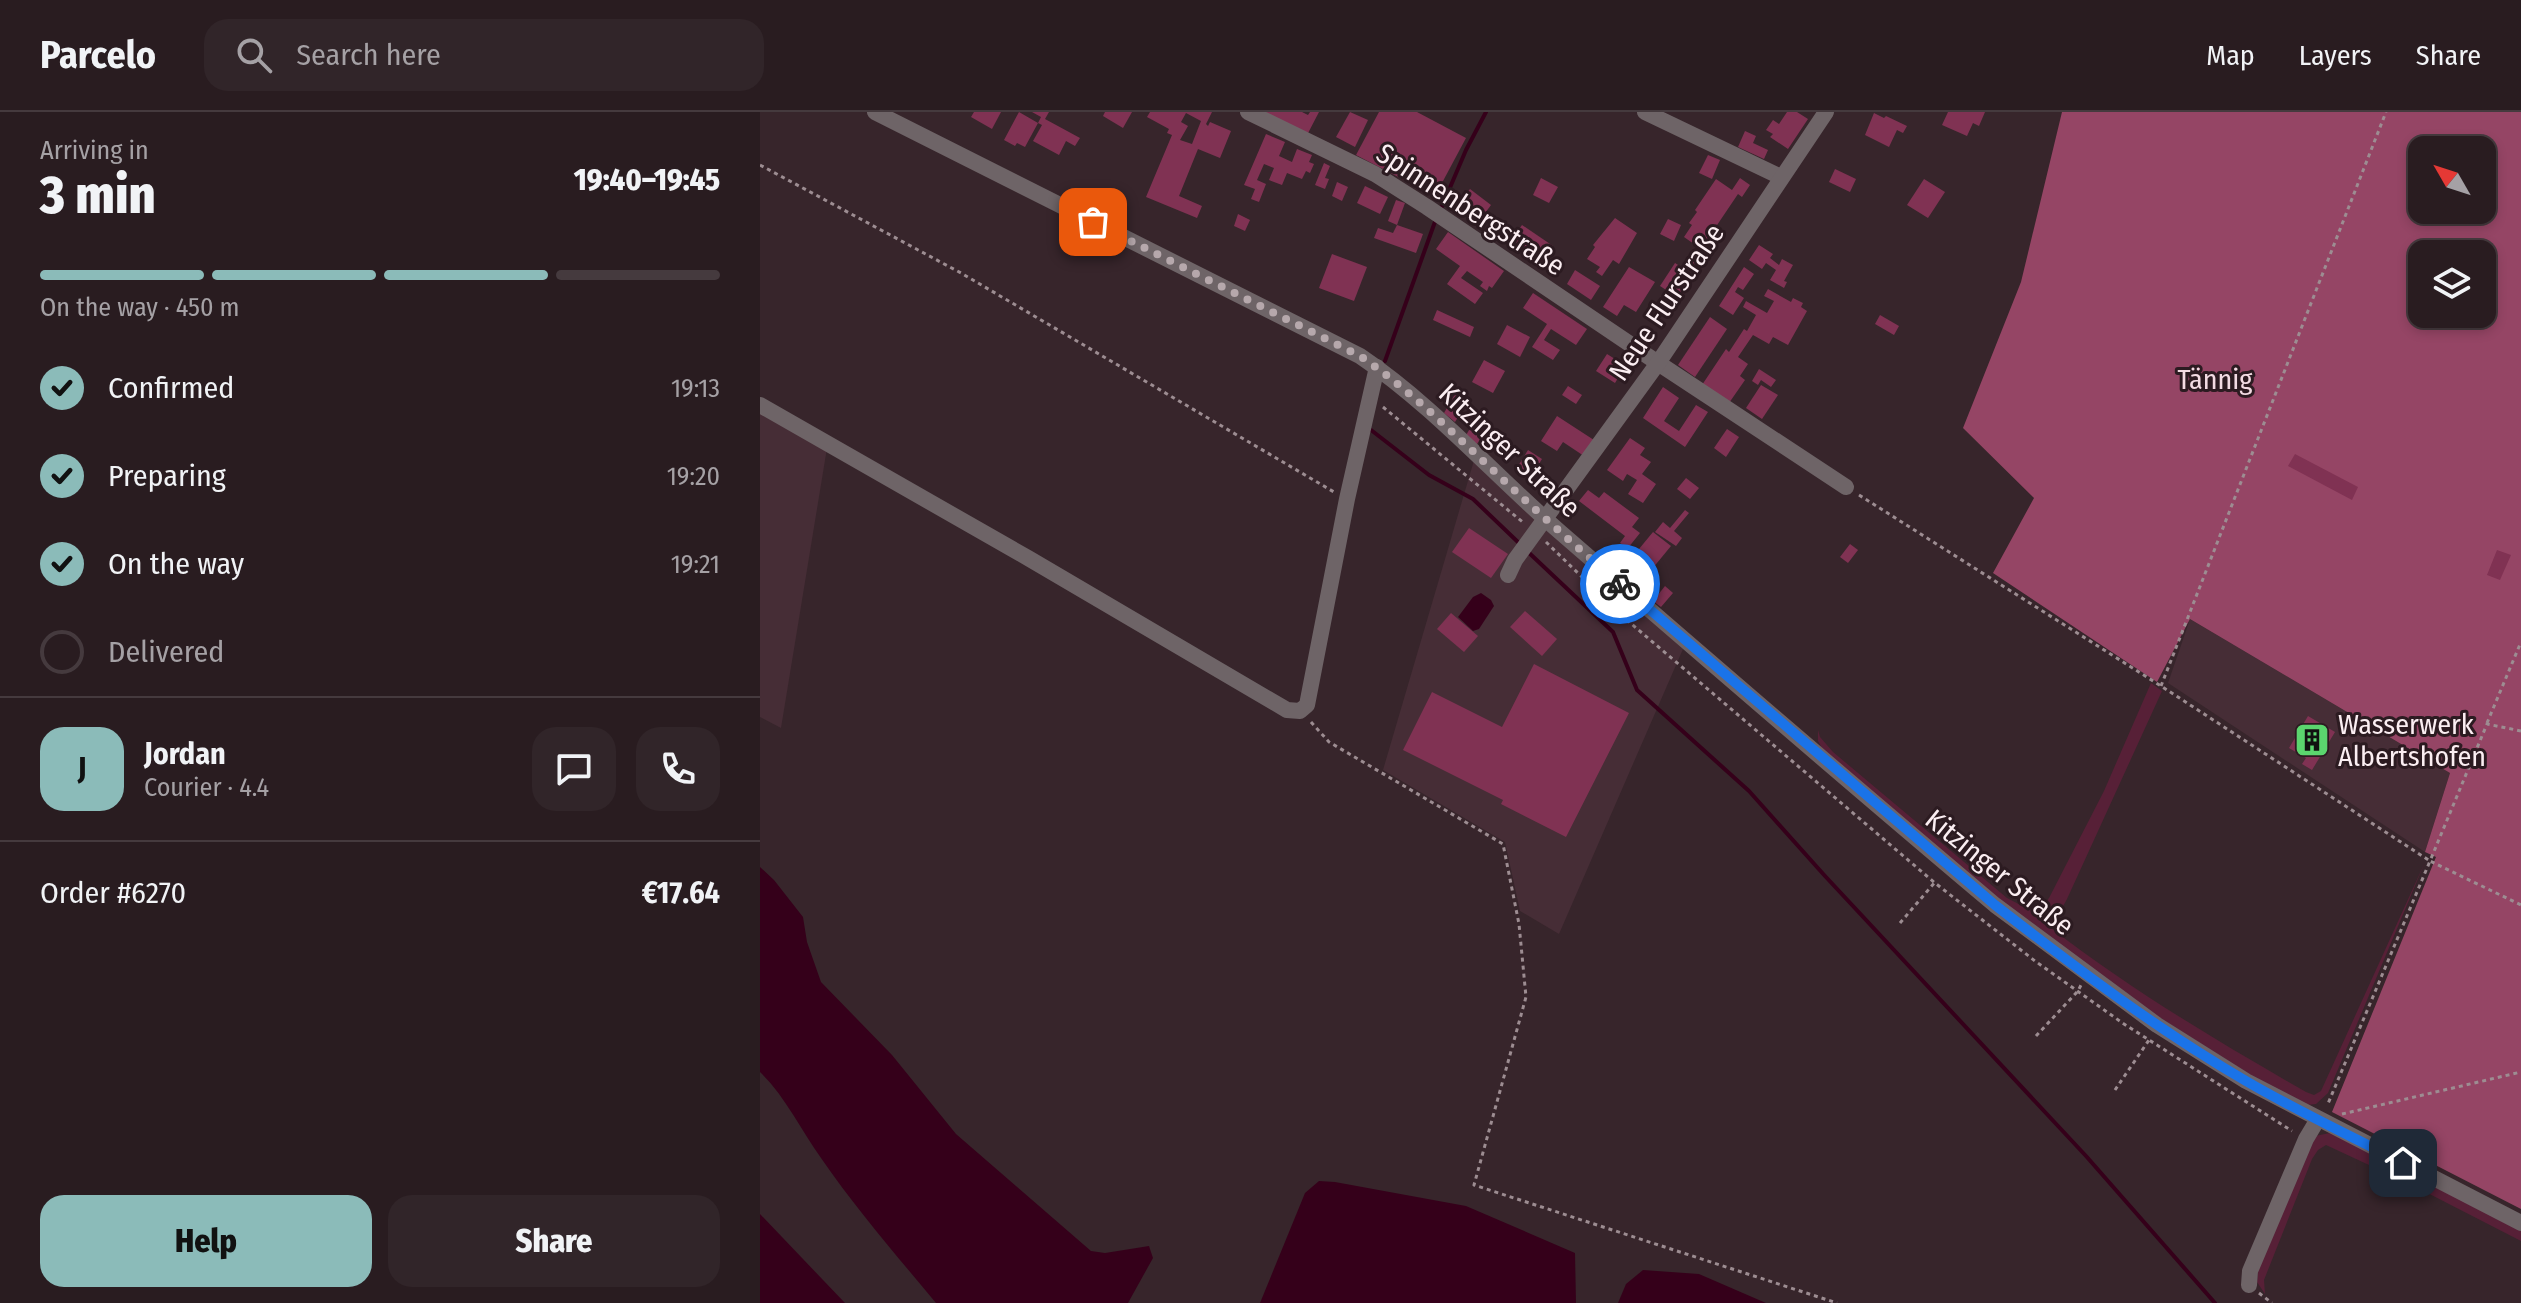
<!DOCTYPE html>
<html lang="en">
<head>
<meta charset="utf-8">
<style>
  :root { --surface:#291c20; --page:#312529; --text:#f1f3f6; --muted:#a5a1a5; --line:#453a3e; --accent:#8bbbb9 }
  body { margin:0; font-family:"Fira Sans Condensed",sans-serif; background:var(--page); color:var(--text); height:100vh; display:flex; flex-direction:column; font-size:30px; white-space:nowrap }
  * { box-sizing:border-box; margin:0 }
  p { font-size:26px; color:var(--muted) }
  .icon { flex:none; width:44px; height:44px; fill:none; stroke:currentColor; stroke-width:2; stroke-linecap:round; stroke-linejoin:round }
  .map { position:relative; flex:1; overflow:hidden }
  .panel { display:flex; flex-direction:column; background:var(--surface); width:760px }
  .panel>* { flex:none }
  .needle { width:52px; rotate:309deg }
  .fabs { position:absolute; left:1648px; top:24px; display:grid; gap:16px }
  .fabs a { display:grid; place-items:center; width:88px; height:88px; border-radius:16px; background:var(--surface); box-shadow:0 4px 12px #0003,0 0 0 2px var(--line); font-size:40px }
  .pin { position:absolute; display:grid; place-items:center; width:68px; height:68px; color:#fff; margin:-34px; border-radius:16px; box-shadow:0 4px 12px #0006 }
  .courier { position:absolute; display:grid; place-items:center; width:80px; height:80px; margin:-40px; border:6px solid #1a73e8; border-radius:50%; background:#fff; color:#222; box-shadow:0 2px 10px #0007 }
  .overview em { font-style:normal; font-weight:800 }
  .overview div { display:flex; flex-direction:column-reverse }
  .overview { display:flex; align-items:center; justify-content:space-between; height:136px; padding:0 40px }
  h1 { font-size:52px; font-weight:800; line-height:60px }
  .bar { display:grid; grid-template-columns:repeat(4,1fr); gap:12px 8px; align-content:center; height:96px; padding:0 40px }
  .bar i { height:10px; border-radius:6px; background:var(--line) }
  .bar .selected { background:var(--accent) }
  .bar p { grid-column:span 4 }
  .line { display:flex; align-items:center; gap:20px; padding:0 40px; border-top:2px solid var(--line) }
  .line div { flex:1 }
  .round { display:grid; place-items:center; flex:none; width:84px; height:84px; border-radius:24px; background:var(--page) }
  ol { padding:0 40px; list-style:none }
  li { display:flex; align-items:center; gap:24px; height:88px }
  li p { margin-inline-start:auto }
  li .icon { padding:8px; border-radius:50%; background:var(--accent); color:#111; stroke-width:4 }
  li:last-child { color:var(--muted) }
  li i { width:44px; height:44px; border:4px solid var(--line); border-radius:50% }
  .button { display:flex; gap:16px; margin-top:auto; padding:16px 40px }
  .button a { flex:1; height:92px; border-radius:24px; background:var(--accent); color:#111; font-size:32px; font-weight:800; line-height:92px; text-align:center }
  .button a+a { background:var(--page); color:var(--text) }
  header { display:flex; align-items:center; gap:48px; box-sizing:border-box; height:112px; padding:0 40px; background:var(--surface); border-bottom:2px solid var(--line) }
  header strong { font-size:38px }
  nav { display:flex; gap:44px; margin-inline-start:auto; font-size:28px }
  .search { width:560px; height:72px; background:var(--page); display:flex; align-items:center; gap:20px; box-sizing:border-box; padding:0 28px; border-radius:24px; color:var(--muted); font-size:30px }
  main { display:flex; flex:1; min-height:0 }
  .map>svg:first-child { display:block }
  .built { fill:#462d36 }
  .green { fill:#572037 }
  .forest { fill:#954565; fill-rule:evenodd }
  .water { fill:#35001a }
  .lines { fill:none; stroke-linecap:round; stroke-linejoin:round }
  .stream { stroke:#35001a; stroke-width:4 }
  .building { fill:#803253; fill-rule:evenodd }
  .path { stroke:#9d8d92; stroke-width:3; stroke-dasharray:4 4; stroke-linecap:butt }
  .minor { stroke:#6e6467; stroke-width:16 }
  .done { stroke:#b6a8ac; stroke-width:8; stroke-dasharray:0 14.4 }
  .route { stroke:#1a73e8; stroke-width:10 }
  .labels { text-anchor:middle; stroke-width:6; stroke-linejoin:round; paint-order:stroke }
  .street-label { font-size:28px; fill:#fbeef2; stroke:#2c1b21 }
  .park-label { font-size:28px; fill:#f3dbe3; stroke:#2c1b21 }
  .poi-label { font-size:28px; fill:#fbeef2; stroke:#2c1b21; text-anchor:start }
</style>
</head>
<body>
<header>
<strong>Parcelo</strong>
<div class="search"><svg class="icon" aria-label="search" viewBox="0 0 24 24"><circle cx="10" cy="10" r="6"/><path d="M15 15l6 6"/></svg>Search here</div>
<nav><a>Map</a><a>Layers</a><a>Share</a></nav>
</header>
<main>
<section class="panel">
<div class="overview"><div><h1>3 min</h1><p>Arriving in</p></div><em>19:40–19:45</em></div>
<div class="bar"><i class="selected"></i><i class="selected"></i><i class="selected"></i><i></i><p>On the way · 450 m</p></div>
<ol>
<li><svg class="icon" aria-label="check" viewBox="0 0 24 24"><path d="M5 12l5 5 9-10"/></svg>Confirmed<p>19:13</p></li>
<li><svg class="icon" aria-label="check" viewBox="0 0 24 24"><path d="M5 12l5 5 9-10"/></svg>Preparing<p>19:20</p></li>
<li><svg class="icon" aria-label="check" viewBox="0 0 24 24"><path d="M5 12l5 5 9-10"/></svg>On the way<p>19:21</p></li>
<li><i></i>Delivered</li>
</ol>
<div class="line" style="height:144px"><b class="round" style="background:var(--accent);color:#111">J</b><div><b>Jordan</b><p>Courier · 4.4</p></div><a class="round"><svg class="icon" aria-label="chat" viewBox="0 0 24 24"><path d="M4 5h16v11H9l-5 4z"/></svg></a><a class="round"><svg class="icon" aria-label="phone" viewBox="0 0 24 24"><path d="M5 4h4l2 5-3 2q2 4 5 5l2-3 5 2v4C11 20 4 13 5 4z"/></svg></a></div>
<div class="line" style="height:104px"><div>Order #6270</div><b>€17.64</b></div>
<div class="button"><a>Help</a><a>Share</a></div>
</section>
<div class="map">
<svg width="1761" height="1191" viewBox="0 0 1761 1191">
  <rect width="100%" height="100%" fill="#37252b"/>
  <g class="built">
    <polygon points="0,300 67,336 21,616 0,605"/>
    <polygon points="715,345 923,537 799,822 760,799 745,730 623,658"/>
    <polygon points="1430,507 1690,661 1665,740 1408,571"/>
  </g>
  <g class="green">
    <path d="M 1391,571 L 1402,579 L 1307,787 L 1291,816 C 1371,878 1459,930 1546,980 L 1554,983 L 1561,979 L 1665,750 L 1568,981 L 1556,992 L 1547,993 L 1493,965 L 1399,905 L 1246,795 L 1063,638 L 1058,629 L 1058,618 L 1060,625 L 1073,640 L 1247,786 L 1270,798 L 1280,798 L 1289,786 L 1344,679 Z"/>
    <polygon points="1570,1021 1761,1118 1761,1129 1652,1073 1566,1033 1558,1038 1552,1047 1504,1168 1505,1182 1497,1170 1499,1152 1555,1024"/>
  </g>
  <path class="forest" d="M 1302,0 L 1761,0 L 1761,1097 L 1572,1000 L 1676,745 L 1665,740 L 1690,661 L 1430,507 L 1397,570 L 1233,461 L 1274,386 L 1203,316 L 1261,170 ZM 1662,38 L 1722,38 L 1722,98 L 1662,98 ZM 1662,142 L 1722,142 L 1722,202 L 1662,202 Z"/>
  <g class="water">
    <polygon points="721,481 731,488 734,494 719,517 713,519 698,505 713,485"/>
    <path d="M 0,755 L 14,768 L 43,805 L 47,830 L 61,870 L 132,943 L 196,1022 L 331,1139 L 345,1141 L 389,1134 L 393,1146 L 368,1191 L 176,1191 C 137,1144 96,1097 61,1046 C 41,1018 25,984 0,960 Z"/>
    <polygon points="559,1069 575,1070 706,1094 815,1141 816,1191 500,1191 545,1081"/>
    <polygon points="0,1102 85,1191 0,1191"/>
    <polygon points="883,1158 939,1162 1006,1191 858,1191 866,1172"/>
  </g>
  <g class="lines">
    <g class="stream">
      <polyline points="680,99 706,38 726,0"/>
      <polyline points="625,249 676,107"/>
      <polyline points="611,318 669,363 713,387 760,432"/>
      <polyline points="766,438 853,520 877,578 989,679 1065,764 1326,1044 1455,1191"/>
    </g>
  </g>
  <g class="building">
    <polygon points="214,0 241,0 232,17 211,5"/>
    <polygon points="259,0 278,11 281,5 272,0 289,0 285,7 320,26 315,34 306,29 299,43 273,29 282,13 278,11 265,35 257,31 255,34 244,28"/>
    <polygon points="345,0 372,0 363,16 343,4"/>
    <path d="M 390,0 L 452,0 L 446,12 L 448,14 L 450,10 L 471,19 L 460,46 L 438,37 L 419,84 L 442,94 L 437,106 L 386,85 L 412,23 L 407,21 L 409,17 L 387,5 ZM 426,1 L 441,9 L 432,32 L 420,28 L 428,14 L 421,10 Z"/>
    <polygon points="505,0 542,0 548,3 550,0 559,0 546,25"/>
    <polygon points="590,0 608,8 595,35 576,25"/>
    <polygon points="619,0 657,0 706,26 675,84 596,43"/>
    <polygon points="1027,0 1037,0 1048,7 1028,37 1010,25 1013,22 1006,18 1013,8 1019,12"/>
    <polygon points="1188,0 1225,0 1219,14 1213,11 1207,24 1182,13"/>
    <polygon points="1114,1 1124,6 1126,4 1147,14 1143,21 1137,18 1129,35 1105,23"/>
    <polygon points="985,19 996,24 993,31 1008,38 1004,47 978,35"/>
    <polygon points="506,22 525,30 519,44 532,50 537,37 552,43 549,50 554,52 550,61 546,59 542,67 527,61 522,73 509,68 514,56 504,52 497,68 506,72 499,90 491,87 495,77 484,73"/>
    <polygon points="948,43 960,48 952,67 939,61"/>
    <polygon points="564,51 570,54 565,66 569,67 565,77 555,73"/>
    <polygon points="1075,57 1096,67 1090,80 1069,70"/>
    <polygon points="781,66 798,75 789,91 773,83"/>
    <polygon points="980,66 990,73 982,85 978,82 949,125 952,127 944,139 924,125 932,113 929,111 937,100 935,98 956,67 972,78"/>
    <polygon points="1164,67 1185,80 1168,106 1147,93"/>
    <polygon points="577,70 588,75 582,89 572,84"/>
    <polygon points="605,74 628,85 620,102 597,91"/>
    <polygon points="710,77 731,93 720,108 699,92"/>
    <polygon points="636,88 645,91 637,113 628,109"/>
    <polygon points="478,102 490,108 485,119 474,114"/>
    <polygon points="855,106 877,121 859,152 853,148 842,164 836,160 840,155 827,147 835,135 833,133"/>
    <polygon points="908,107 921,113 914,129 900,122"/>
    <polygon points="637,113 663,122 656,141 614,126 618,116 633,121"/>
    <polygon points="762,113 793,134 781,151 752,127"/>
    <polygon points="688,120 744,159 732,176 729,174 727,179 720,174 723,170 707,159 701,166 723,181 715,192 687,172 700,154 676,137"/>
    <polygon points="999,133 1013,142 1010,146 1019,153 1022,147 1033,153 1024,169 1027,170 1024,176 1010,168 1016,158 1006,151 1002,157 989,148"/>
    <polygon points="932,140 943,147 936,158 925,151"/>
    <polygon points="572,142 607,155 594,189 559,176"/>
    <polygon points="915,151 935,164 920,187 900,174"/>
    <polygon points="869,155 895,170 876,200 864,193 857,204 843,195"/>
    <polygon points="984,155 994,162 983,178 978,175 975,180 984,186 973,203 959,194"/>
    <polygon points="815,158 840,174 831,188 807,172"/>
    <polygon points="1008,177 1031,190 1033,186 1043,191 1041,195 1047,199 1028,233 1013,225 1009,232 993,223 978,245 988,252 980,264 985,268 969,291 942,273 966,237 969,240 984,217 987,219 996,203 983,195 986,189 1007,201 1014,189 1004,184"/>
    <polygon points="773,181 827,217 816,233 791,217 784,228 800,238 793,248 772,235 787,212 763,196"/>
    <polygon points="677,198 714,215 710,225 673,208"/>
    <polygon points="1120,203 1139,214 1134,223 1115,212"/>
    <polygon points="950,205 967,217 935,265 918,253"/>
    <polygon points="747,213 770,225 760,245 737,232"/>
    <polygon points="847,242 866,254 862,259 866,262 862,268 858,266 855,271 836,259"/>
    <polygon points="724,248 745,259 733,281 712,270"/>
    <polygon points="999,257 1016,268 1011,275 1001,268 998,273 992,269"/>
    <polygon points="1001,273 1018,283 1002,307 986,296"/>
    <polygon points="808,274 822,283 816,292 802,283"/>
    <polygon points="903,275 919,286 904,309 919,319 936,293 948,300 925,335 883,306"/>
    <polygon points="697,279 703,282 699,288 706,292 695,310 684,301"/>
    <polygon points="797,304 837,330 827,346 803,330 797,339 781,329"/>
    <polygon points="716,306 728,313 716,334 705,325"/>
    <polygon points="967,317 979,325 966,345 954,336"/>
    <polygon points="870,326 885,336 880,343 891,350 882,362 896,372 883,391 868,382 877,368 867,362 863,369 847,358"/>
    <polygon points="768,338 782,347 769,368 755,359"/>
    <polygon points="1535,342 1598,375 1592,388 1528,354"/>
    <polygon points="926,366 939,376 930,387 917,377"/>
    <polygon points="828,378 839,386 844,380 879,406 872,415 880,421 868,436 860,431 865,424 819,389"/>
    <polygon points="925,398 929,401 914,419 922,426 916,434 895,420 903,410 910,416"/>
    <polygon points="709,416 748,442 731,466 692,440"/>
    <polygon points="893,420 911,434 883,468 865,454"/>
    <polygon points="1090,432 1098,438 1088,451 1080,445"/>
    <polygon points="1737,438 1751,443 1740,468 1727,463"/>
    <polygon points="905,474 913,481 901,495 893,489"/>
    <polygon points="765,499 797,527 782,544 750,515"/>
    <polygon points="691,501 718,524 704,540 677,517"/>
    <polygon points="774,552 869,601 806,725 741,692 743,688 643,638 672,580 742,615"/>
    <polygon points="1548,604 1575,620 1552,658 1542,652 1546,646 1529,636"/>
  </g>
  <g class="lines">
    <g class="path">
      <polyline points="0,53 201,161 574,380"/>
      <polyline points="623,295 765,412"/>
      <polyline points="1099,383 1401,574 1670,749 1567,994"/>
      <polyline points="786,430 861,503 1175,771 1275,849 1364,912 1532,1019"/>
      <polyline points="1401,574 1626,0"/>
      <polyline points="551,610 569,630 743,732 759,812 766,885 714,1073 1077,1191"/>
      <polyline points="1727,611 1761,530"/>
      <polyline points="1761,619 1727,612 1670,749 1761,793"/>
      <polyline points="1140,811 1176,769"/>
      <polyline points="1276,924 1318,879 1321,873"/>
      <polyline points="1355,978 1389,928"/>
      <polyline points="1582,1002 1761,960"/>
      <polyline points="1499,1181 1512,1191"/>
    </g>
    <g class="minor">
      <path d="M 115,0 L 600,244 C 674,294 733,362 800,420 C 944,545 1089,670 1235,793 L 1397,913 L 1486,969 L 1761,1111"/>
      <polyline points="488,0 615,62 667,95 898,251 1086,375"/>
      <polyline points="885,0 1021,65"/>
      <polyline points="0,293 268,446 527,598 540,599 547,593 587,387 617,255"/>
      <polyline points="748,463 755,448 898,251 1066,0"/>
      <polyline points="1489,1173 1490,1159 1546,1027 1558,1007"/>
    </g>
  </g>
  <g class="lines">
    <path class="done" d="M 333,110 L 600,244 C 650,278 692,320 736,361 C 776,399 818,436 860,472"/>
    <path class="route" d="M 860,472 L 1235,793 C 1316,856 1398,918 1486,969 C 1537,999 1591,1024 1643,1051"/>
  </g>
  <defs>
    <g id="building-square" transform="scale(1.8)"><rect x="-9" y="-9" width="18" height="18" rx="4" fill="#5bd56e" stroke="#2c1b21"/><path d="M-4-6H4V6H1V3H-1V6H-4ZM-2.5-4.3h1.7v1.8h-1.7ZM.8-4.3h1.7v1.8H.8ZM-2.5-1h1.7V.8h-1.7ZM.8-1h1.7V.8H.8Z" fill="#111"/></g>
  </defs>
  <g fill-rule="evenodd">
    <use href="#building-square" x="1552" y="628"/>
  </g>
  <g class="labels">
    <g class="street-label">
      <text transform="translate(711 97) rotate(33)" y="10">Spinnenbergstraße</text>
      <text transform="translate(906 190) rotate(-56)" y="10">Neue Flurstraße</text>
      <text transform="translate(750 338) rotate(43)" y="10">Kitzinger Straße</text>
      <text transform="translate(1240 760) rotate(39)" y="10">Kitzinger Straße</text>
    </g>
    <g class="park-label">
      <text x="1455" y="277">Tännig</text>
    </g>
    <g class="poi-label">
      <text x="1578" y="622">Wasserwerk<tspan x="1578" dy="32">Albertshofen</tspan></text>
    </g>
  </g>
</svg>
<div class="fabs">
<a><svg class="needle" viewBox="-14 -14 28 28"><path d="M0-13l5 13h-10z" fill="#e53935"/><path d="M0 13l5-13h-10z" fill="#a5a1a5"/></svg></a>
<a><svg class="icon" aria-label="layers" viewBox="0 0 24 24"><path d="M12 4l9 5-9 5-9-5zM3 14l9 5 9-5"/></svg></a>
</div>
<div class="pin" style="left:333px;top:110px;background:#ea580c"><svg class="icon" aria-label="bag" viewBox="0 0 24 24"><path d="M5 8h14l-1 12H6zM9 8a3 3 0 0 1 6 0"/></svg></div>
<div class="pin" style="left:1643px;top:1051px;background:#1f2937"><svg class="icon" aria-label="home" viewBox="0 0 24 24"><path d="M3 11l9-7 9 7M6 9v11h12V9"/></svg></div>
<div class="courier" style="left:860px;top:472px"><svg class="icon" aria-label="bike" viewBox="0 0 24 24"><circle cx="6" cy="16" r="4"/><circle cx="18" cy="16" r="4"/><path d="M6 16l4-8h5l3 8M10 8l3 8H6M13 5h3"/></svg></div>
</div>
</main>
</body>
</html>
